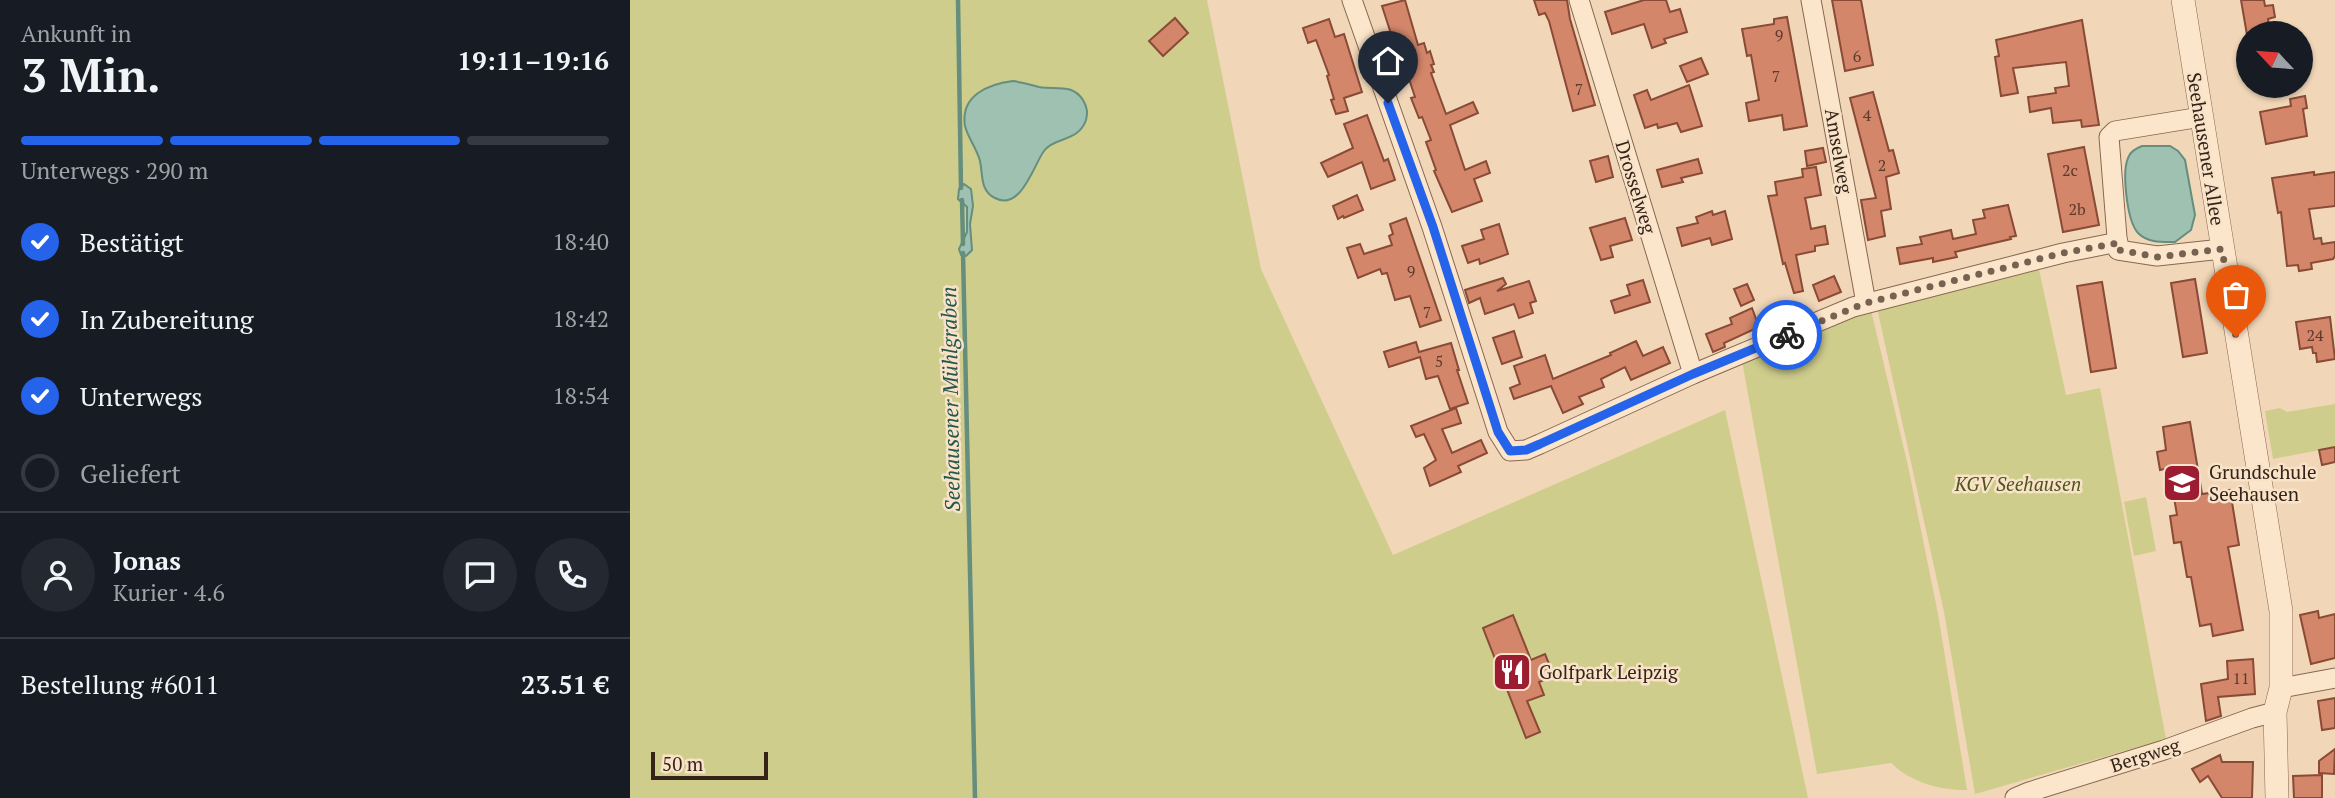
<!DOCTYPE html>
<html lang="de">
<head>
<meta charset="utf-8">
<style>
  :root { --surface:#171b24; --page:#242831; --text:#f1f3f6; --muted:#9ea1a6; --line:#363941; --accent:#2563eb }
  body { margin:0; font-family:"PT Serif",serif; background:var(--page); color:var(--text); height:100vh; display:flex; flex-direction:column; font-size:26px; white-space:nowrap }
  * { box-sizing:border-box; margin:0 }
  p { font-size:23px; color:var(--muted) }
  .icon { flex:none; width:38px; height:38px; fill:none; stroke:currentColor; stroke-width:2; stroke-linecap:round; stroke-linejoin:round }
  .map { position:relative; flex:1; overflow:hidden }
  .drawer { display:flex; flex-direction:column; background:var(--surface); width:630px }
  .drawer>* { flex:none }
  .needle { width:46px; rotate:296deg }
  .fabs { position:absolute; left:1606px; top:21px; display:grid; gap:14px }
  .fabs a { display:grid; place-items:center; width:77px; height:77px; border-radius:50%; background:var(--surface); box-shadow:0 2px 5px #0004; font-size:35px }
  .scale { position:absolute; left:21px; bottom:18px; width:117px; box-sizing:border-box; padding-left:7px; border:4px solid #352219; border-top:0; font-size:19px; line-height:24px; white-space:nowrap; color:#352219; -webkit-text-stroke:5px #f8e3c8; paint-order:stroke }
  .pin { position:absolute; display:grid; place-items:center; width:60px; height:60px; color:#fff; margin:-72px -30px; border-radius:50% 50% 50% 0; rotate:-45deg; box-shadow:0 0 7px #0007 }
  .pin .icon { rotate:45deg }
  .courier { position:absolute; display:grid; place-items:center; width:70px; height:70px; margin:-35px; border:5px solid #2563eb; border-radius:50%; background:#fff; color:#222; box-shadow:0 2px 9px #0007 }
  .head em { font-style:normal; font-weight:800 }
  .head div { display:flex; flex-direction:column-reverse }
  .head { display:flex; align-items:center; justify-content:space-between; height:119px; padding:0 21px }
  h1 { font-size:46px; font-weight:800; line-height:52px }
  .bar { display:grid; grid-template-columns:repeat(4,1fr); gap:10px 7px; align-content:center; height:84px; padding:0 21px }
  .bar i { height:9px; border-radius:5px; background:var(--line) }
  .bar .on { background:var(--accent) }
  .bar p { grid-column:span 4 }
  .line { display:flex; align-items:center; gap:18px; padding:0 21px; border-top:2px solid var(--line) }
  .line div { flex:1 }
  .round { display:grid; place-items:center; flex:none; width:74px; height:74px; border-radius:37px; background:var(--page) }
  ol { padding:0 21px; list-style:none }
  li { display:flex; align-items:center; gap:21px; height:77px }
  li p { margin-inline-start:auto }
  li .icon { padding:7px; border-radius:50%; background:var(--accent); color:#fff; stroke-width:4 }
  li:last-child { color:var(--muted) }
  li i { width:38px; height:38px; border:4px solid var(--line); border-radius:50% }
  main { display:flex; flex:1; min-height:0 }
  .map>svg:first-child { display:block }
  .green { fill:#cfcd8c }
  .water { fill:#9ec1b1; stroke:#658e7e; stroke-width:2 }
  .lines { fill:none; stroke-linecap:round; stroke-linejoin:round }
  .stream { stroke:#658e7e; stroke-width:4.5 }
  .building { fill:#d3866a; stroke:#894a36; stroke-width:2 }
  .minor-casing { stroke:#886752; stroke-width:21 }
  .tertiary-casing { stroke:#886752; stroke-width:24 }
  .minor { stroke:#fce6cb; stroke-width:19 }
  .tertiary { stroke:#fce6cb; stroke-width:23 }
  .done { stroke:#776151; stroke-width:7; stroke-dasharray:0 12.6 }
  .route { stroke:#2563eb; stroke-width:9 }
  .labels { text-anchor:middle; stroke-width:5; stroke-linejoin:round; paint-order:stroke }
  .number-label { font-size:16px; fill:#5c3b2d }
  .street-label { font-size:19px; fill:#352219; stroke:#f8e3c8 }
  .poi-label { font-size:19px; fill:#352219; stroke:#f8e3c8; text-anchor:start }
  .park-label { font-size:19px; font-style:italic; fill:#4e541d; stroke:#f8e3c8 }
  .water-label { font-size:21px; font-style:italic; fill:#26574c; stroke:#f8e3c8 }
</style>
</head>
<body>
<main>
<section class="drawer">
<div class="head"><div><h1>3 Min.</h1><p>Ankunft in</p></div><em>19:11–19:16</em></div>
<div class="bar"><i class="on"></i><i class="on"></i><i class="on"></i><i></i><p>Unterwegs · 290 m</p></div>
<ol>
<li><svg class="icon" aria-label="check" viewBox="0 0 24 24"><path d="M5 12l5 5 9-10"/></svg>Bestätigt<p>18:40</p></li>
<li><svg class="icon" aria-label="check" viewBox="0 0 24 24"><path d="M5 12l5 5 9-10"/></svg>In Zubereitung<p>18:42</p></li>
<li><svg class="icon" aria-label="check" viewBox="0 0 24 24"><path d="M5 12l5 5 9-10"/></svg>Unterwegs<p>18:54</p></li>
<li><i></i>Geliefert</li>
</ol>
<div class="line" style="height:126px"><a class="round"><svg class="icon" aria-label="person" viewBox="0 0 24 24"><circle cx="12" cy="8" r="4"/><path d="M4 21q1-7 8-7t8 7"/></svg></a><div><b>Jonas</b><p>Kurier · 4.6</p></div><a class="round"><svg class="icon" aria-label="chat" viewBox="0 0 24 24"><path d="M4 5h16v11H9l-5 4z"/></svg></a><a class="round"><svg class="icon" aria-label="phone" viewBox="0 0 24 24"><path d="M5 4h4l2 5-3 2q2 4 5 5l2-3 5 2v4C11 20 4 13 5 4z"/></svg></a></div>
<div class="line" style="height:91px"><div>Bestellung #6011</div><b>23.51 €</b></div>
</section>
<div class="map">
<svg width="1705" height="798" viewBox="0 0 1705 798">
  <rect width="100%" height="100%" fill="#f1d7b8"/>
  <g class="green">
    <polygon points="0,0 577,0 631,269 763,555 1095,410 1178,798 0,798"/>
    <polygon points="1408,265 1436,395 1470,388 1536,739 1345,794 1314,612 1247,308"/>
    <path d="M 1241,310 L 1278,466 L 1308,614 L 1337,790 C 1309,790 1282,783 1261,763 L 1187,774 L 1112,361 Z"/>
    <polygon points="1705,404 1705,447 1643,459 1635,411 1650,408 1657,412"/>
    <polygon points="1516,497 1526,551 1504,556 1494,502"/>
  </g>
  <g class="water">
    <path d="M 383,81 C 392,82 401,85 409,87 C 426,90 442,83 453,100 C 457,107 458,112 456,120 C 452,132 443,136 432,140 C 426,142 418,145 414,151 C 404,164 391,212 365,198 C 350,191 353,175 350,161 C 347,149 338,138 335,126 C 330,95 359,84 383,81 Z"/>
    <path d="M 1512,146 L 1540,146 L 1548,151 L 1555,160 L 1565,215 L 1561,230 L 1545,242 C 1531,242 1518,243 1508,233 C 1497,221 1491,170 1499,156 C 1501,151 1507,148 1512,146 Z"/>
    <polygon points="334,184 341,189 343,206 340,224 342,250 336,256 331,255 329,249 337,232 337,207 328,199 329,189"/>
  </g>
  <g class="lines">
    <g class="stream">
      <polyline points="328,0 331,188"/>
      <polyline points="332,200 333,244"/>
      <polyline points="333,253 345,798"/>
    </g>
  </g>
  <g class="building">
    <polygon points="775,0 788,45 794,43 797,53 800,51 804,64 801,65 804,72 801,73 816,114 843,102 848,113 820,125 835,170 856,161 860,173 844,179 852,201 822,212 804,171 806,170 796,142 801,140 792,117 789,118 781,98 785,97 777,73 774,74 752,6"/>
    <polygon points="904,0 937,0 940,19 965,105 943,111 919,21 915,13 909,15"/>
    <polygon points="1014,0 1036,0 1040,12 1050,9 1057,32 1034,39 1036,43 1022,48 1014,24 982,34 975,12"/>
    <polygon points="1202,0 1231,0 1243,65 1215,71"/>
    <polygon points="1611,0 1634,0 1635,6 1643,5 1645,17 1638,19 1640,31 1617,35"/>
    <polygon points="1157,17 1177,126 1154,130 1152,115 1119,121 1116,103 1129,100 1121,55 1117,56 1112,29 1144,24 1144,19"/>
    <polygon points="545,18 558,33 533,56 519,41"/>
    <polygon points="699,19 705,37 714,34 732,92 714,98 718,111 706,114 701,100 704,99 697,76 699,75 686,40 678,43 673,28"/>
    <polygon points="1452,20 1469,125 1452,127 1451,120 1423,123 1421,108 1400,112 1398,97 1426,93 1425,88 1439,86 1436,62 1383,68 1388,93 1371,96 1365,57 1369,56 1366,40"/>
    <polygon points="1071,58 1078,74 1057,82 1050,66"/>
    <polygon points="1059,85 1072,126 1051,132 1047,123 1028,128 1027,124 1015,128 1004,95 1017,90 1021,100"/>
    <polygon points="1243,92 1259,151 1263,150 1269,173 1256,177 1261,209 1251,211 1255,236 1238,240 1231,200 1246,198 1220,98"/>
    <polygon points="1675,96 1677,108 1673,109 1677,136 1636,144 1630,112 1661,106 1660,99"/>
    <polygon points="737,115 754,161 758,159 765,180 741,189 732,162 698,177 691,163 723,148 714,124"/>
    <polygon points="1454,147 1469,225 1433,232 1418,154"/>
    <polygon points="1193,148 1196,162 1177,166 1175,151"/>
    <polygon points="978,156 983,177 966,182 960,161"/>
    <polygon points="1068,159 1072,173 1051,178 1053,182 1032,187 1027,170"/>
    <polygon points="1186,167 1191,195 1175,198 1176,202 1181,229 1195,226 1198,244 1185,246 1185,251 1166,255 1173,291 1164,293 1155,263 1153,264 1138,196 1147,195 1145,182 1173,177 1172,169"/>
    <polygon points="1684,172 1684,175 1705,172 1705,206 1679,209 1684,239 1691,238 1692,244 1705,242 1705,256 1703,259 1681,263 1682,269 1669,271 1668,265 1657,266 1651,212 1648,213 1642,178"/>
    <polygon points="727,195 733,210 714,218 713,216 708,219 703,206"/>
    <polygon points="1378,205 1386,236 1380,237 1381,239 1325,252 1327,257 1303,262 1303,258 1270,264 1267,248 1292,244 1290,237 1321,230 1323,239 1346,234 1343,220 1355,218 1353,210"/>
    <polygon points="1082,211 1083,215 1095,211 1102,239 1082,245 1080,238 1052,246 1047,228 1068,223 1066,217"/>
    <polygon points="776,218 811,320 790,327 780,296 765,300 757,273 752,274 750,269 728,278 717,248 730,244 734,254 762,245 759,236 763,234 760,224"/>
    <polygon points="995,218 1002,240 980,246 983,257 971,260 960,228"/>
    <polygon points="869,224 878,254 850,264 849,259 838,263 832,246 854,239 851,230"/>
    <polygon points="1204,276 1211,292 1189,301 1183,285"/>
    <polygon points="873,278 876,284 867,291 899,281 906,301 900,303 903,313 889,318 884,304 855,314 850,298 839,303 835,290"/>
    <polygon points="1565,279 1577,353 1553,357 1541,283"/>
    <polygon points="1013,280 1020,302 985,313 981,301 1000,295 997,285"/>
    <polygon points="1472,282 1486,368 1461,372 1447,286"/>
    <polygon points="1117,284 1124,300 1111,306 1104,289"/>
    <polygon points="1122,308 1129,327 1094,343 1095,347 1083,352 1076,334 1102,324 1100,318"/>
    <polygon points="1700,317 1705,359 1687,362 1686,353 1683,353 1682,347 1670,349 1666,322"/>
    <polygon points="884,331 892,357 872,364 863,338"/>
    <polygon points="1006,341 1013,356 1033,347 1040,363 1001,380 995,367 971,379 974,387 949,397 953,404 933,413 921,386 884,399 880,388 890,384 884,366 915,355 923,379 981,355 980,353"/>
    <polygon points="786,342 789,352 821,343 829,370 827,370 838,403 820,409 808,376 796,379 790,357 759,367 754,352"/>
    <polygon points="826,408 831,423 812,429 822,453 851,440 857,453 828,466 831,472 800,486 794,468 806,460 794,434 786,437 781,426"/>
    <polygon points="1560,422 1572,494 1600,490 1609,545 1598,547 1613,630 1583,636 1581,624 1570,626 1561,577 1557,577 1551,542 1544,543 1540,516 1547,515 1539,468 1530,470 1527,452 1536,450 1533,427"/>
    <polygon points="1705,447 1705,462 1692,465 1689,450"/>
    <polygon points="1688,611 1689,618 1705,614 1705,658 1681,664 1670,615"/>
    <polygon points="883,615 901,660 915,654 924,676 909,682 914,695 897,701 910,732 896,738 853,628"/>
    <polygon points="1623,659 1625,694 1588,697 1591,716 1576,721 1571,684 1598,679 1597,661"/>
    <polygon points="1705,698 1705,728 1692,730 1688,701"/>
    <polygon points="1705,749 1704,774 1689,773 1689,761"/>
    <polygon points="1590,755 1592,762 1623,762 1622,798 1592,798 1578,776 1570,782 1562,769"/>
    <polygon points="1692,775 1692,798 1664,798 1663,776"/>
  </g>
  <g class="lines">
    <g class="minor-casing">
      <g id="minor">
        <polyline points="722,0 802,227 868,432 880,451 896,450 910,444 1063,374 1223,307 1433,253 1488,242"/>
        <polyline points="949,0 1063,374"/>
        <polyline points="1181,0 1236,303"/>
        <polyline points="1571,117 1485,131 1479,137 1488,250 1527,256 1592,249"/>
        <polyline points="1651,688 1705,678"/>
        <polyline points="1385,798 1399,792 1534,750 1622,718 1645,712"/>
      </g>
    </g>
    <g class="tertiary-casing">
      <polyline id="tertiary" points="1553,0 1651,611 1651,688 1645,712 1647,798"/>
    </g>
    <use href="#minor" class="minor"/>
    <use href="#tertiary" class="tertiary"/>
  </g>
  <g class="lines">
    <polyline class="done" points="1157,335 1236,303 1433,253 1488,243 1489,250 1527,257 1592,249 1606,337"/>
    <polyline class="route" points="758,103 803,227 868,432 880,451 896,450 910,444 1063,374 1157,335"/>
  </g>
  <defs>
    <g id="school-square" transform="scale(2.0125)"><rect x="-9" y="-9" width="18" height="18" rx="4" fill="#9c1d32" stroke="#f8e3c8"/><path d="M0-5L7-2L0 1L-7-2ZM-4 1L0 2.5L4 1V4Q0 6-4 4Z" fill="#fff"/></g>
    <g id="restaurant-square" transform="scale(2.0125)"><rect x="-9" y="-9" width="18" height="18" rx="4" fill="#9c1d32" stroke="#f8e3c8"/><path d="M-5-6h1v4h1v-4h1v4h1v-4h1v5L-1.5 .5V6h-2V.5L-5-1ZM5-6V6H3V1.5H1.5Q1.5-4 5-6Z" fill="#fff"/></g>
  </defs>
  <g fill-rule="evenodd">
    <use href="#school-square" x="1552" y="483"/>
    <use href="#restaurant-square" x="882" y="672"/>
  </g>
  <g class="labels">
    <g class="number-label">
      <text x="1149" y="41">9</text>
      <text x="1227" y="62">6</text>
      <text x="1146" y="82">7</text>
      <text x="949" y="95">7</text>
      <text x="1237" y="121">4</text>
      <text x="1252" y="171">2</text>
      <text x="1440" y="176">2c</text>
      <text x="1447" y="215">2b</text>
      <text x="781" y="277">9</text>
      <text x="797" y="318">7</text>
      <text x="1685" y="341">24</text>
      <text x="809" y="367">5</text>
      <text x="1611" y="684">11</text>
    </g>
    <g class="street-label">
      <text transform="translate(1576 149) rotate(81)" y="7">Seehausener Allee</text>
      <text transform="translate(1209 151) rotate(80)" y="7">Amselweg</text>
      <text transform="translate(1006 187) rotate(73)" y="7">Drosselweg</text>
      <text transform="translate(1515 755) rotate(-18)" y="7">Bergweg</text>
    </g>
    <g class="poi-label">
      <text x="1579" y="479">Grundschule<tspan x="1579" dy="22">Seehausen</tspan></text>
      <text x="909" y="679">Golfpark Leipzig</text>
    </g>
    <g class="park-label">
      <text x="1388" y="491">KGV Seehausen</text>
    </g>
    <g class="water-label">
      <text transform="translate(321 399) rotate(-91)" y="7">Seehausener Mühlgraben</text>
    </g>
  </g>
</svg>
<div class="fabs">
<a><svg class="needle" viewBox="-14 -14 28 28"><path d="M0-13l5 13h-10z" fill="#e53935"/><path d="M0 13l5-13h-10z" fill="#9ea1a6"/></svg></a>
</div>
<div class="scale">50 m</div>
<div class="pin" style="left:1606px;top:337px;background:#ea580c"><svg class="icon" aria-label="bag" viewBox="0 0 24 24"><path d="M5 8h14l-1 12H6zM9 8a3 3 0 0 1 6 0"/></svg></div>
<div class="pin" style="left:758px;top:103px;background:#1f2937"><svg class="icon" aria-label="home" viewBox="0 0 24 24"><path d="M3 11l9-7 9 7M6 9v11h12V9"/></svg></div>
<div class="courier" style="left:1157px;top:335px"><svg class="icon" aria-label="bike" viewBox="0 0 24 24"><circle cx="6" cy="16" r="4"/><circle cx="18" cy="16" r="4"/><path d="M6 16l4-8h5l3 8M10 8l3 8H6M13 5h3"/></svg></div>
</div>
</main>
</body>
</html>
